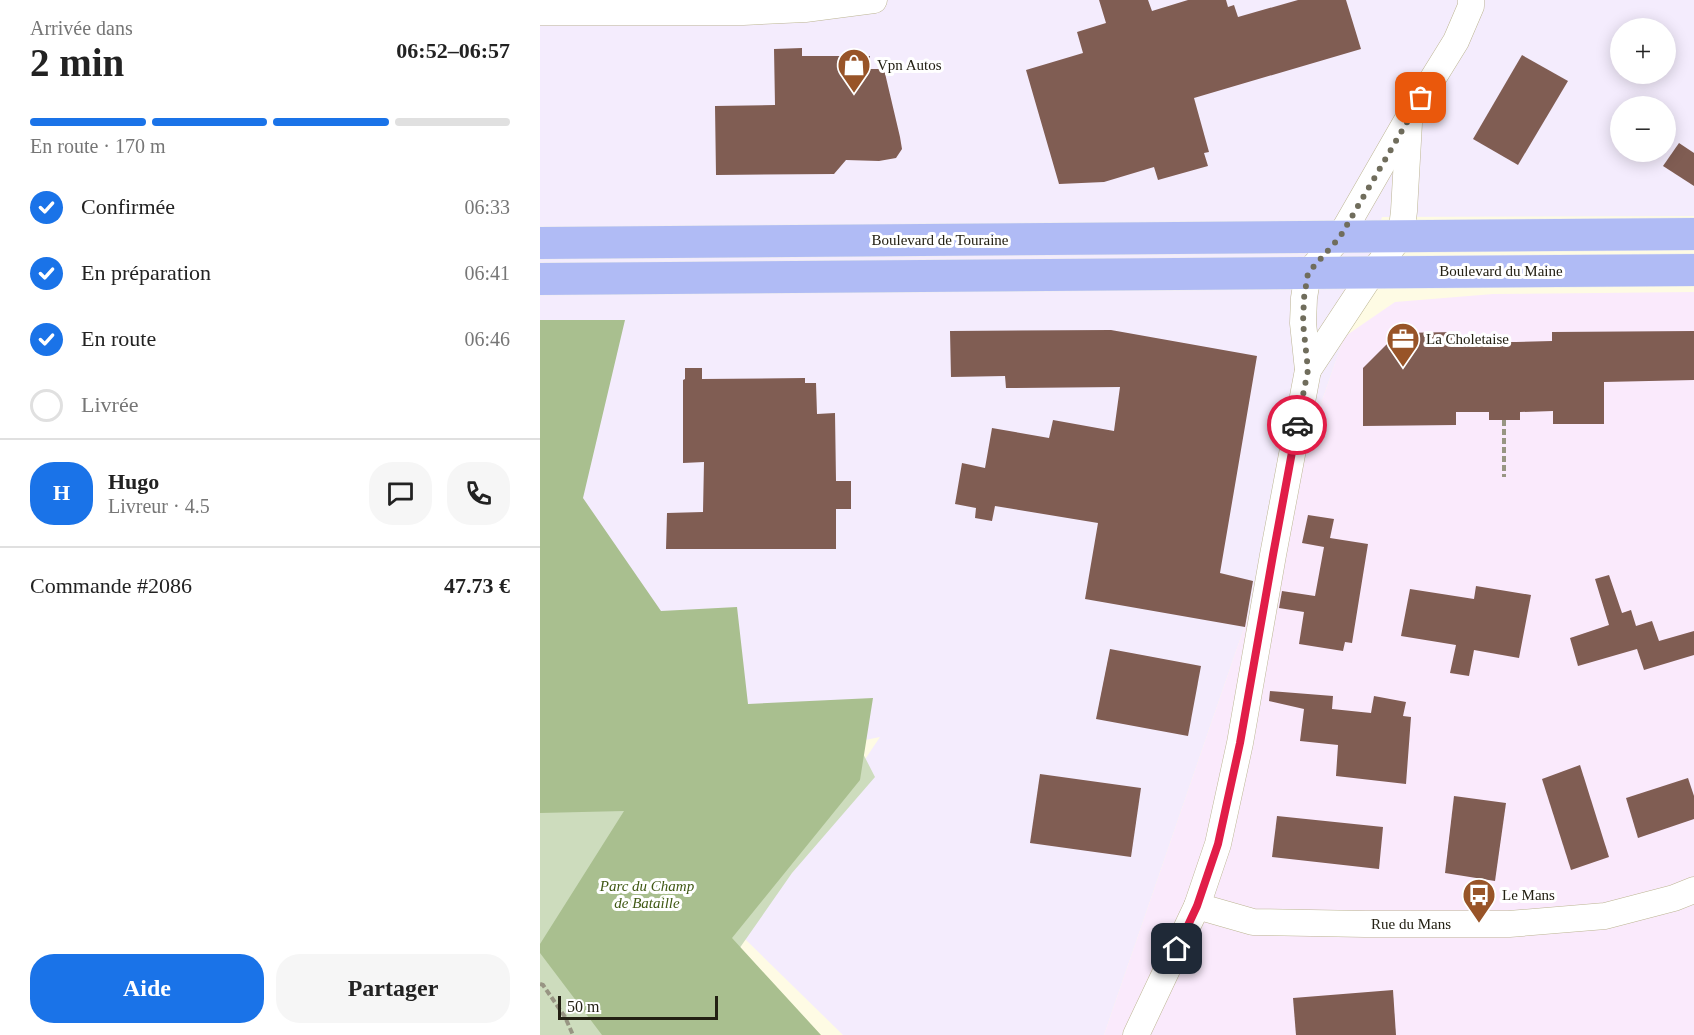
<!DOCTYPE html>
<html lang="fr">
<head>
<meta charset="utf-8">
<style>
  :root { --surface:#fff; --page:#f6f6f6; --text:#222; --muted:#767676; --line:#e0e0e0; --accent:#1a73e8 }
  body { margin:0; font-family:Georgia,serif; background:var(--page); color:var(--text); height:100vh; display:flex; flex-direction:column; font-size:22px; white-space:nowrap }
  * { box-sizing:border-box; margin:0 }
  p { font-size:20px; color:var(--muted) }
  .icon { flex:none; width:33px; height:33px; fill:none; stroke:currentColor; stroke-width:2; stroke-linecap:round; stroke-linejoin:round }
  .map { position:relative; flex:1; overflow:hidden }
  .details { display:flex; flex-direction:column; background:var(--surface); width:540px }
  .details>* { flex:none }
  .tools { position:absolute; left:1070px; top:18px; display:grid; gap:12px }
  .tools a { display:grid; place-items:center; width:66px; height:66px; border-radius:50%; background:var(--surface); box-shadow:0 3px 15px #0003; font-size:30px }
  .scale { position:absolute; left:18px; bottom:15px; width:160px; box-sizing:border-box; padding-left:6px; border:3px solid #232013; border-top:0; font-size:16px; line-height:21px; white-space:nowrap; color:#232013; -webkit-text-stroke:4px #fff; paint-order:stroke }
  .pin { position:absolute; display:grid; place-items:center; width:51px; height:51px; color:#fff; margin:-26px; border-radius:12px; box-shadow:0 3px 9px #0006 }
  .courier { position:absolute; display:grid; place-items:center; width:60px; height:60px; margin:-30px; border:4px solid #e11d48; border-radius:50%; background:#fff; color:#222; box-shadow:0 2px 8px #0007 }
  .head em { font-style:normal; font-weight:600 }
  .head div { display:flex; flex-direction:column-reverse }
  .head { display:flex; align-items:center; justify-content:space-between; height:102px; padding:0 30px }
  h1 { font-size:39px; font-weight:600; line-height:45px }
  .bar { display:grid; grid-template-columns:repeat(4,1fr); gap:9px 6px; align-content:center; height:72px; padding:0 30px }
  .bar i { height:8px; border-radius:4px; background:var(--line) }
  .bar .active { background:var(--accent) }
  .bar p { grid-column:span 4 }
  .line { display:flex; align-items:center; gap:15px; padding:0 30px; border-top:2px solid var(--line) }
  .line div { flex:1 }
  .round { display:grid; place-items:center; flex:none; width:63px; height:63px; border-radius:24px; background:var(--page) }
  ol { padding:0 30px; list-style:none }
  li { display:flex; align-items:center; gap:18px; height:66px }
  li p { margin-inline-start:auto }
  li .icon { padding:6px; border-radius:50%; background:var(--accent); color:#fff; stroke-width:4 }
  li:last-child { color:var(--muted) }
  li i { width:33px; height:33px; border:3px solid var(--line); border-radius:50% }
  .primary-button { display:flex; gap:12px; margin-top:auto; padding:12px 30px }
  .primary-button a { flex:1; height:69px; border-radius:24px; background:var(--accent); color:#fff; font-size:24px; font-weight:600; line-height:69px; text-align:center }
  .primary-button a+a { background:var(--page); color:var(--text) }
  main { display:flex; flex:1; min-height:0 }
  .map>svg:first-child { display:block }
  .commercial { fill:#f4ecfd; fill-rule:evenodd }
  .industrial { fill:#faeafc }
  .green { fill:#cddcbd }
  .forest { fill:#a9bf8f }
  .building { fill:#805d53 }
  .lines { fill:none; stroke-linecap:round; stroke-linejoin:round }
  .minor-casing { stroke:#bcb592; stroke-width:27 }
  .major-casing { stroke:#ededec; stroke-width:33 }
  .path { stroke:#989583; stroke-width:4; stroke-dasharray:6 3; stroke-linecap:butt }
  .minor { stroke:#fff; stroke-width:26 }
  .major { stroke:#b0bbf5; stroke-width:32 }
  .done { stroke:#706d5c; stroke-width:6; stroke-dasharray:0 10.8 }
  .route { stroke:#e11d48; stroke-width:8 }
  .labels { text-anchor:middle; stroke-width:6; stroke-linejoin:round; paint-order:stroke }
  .poi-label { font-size:15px; fill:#232013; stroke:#fff; text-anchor:start }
  .street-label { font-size:15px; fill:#232013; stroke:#fff }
  .park-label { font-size:15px; font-style:italic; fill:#405914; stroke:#fff }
</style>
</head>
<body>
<main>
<section class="details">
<div class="head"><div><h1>2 min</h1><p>Arrivée dans</p></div><em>06:52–06:57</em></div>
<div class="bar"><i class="active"></i><i class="active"></i><i class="active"></i><i></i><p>En route · 170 m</p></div>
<ol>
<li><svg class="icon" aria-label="check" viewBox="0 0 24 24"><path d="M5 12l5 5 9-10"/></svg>Confirmée<p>06:33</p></li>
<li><svg class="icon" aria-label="check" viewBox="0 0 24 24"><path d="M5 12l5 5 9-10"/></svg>En préparation<p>06:41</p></li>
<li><svg class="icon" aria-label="check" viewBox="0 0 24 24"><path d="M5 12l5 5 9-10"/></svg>En route<p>06:46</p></li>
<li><i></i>Livrée</li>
</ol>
<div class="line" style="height:108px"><b class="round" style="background:var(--accent);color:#fff">H</b><div><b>Hugo</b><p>Livreur · 4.5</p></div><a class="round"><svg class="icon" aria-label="chat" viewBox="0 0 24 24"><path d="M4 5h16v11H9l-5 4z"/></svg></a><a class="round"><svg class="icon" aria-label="phone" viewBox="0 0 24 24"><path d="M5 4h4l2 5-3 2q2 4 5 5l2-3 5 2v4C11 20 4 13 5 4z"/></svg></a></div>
<div class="line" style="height:78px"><div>Commande #2086</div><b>47.73 €</b></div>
<div class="primary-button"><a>Aide</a><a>Partager</a></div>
</section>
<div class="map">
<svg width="1154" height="1035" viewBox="0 0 1154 1035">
  <rect width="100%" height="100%" fill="#fefbe4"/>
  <path class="commercial" d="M 0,0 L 1154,0 L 1154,216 L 842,217 L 804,337 L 564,1035 L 303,1035 L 205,939 L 340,737 L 0,806 ZM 1080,28 L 1125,28 L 1125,74 L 1080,74 ZM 1080,106 L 1125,106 L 1125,152 L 1080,152 Z"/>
  <polygon class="industrial" points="1154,292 1154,1035 564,1035 804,337 855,302 953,294"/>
  <polygon class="green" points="315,738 335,777 252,873 192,959 258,1035 0,1035 0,809"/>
  <polygon class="forest" points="0,320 85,320 43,498 121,611 197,607 208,704 333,698 320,780 192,938 281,1035 62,1035 0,953 0,944 84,811 0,813"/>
  <g class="building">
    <polygon points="559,0 608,0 612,11 648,0 686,0 688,7 694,5 698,17 758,0 806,0 821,49 654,98 669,152 664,153 668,166 618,180 614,167 564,182 519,184 486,70 543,53 537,32 566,23"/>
    <polygon points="262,48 262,56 330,56 330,69 344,69 360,137 362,149 356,158 339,161 306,160 294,174 176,175 175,106 235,105 234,49"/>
    <polygon points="982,55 1028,81 978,165 933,139"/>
    <polygon points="1139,143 1154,153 1154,186 1123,166"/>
    <polygon points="571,330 717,356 680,573 713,581 705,627 545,599 558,523 455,506 452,521 435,518 436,508 415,504 422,463 445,468 452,428 509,438 513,420 574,431 580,387 466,388 465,376 411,377 410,331"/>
    <polygon points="1154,331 1154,380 1064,382 1064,424 1013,424 1013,411 980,412 980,420 949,420 949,412 916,412 916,425 823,426 823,368 858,333 916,332 916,342 976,342 1012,341 1012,332"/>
    <polygon points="145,368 162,368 162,379 265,378 265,383 276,383 277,414 295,413 296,481 311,481 311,509 296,509 296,549 126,549 127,513 163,512 164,462 143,463 143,380 145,379"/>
    <polygon points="768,515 794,519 790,538 828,544 812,643 805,642 803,651 759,644 764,612 739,608 742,591 775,596 784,547 762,543"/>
    <polygon points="1069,575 1082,613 1091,610 1096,626 1112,621 1119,641 1154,631 1154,655 1104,670 1097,649 1038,666 1030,638 1069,625 1055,579"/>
    <polygon points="936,586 991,595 979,658 934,650 929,676 910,673 916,645 861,636 870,589 934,599"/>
    <polygon points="570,649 661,666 648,736 556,719"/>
    <polygon points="730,691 793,696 792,709 831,713 834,696 866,702 863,716 871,717 866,784 796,776 798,745 760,741 764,709 729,701"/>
    <polygon points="1040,765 1069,857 1031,870 1002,779"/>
    <polygon points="500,774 601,788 591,857 490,843"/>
    <polygon points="1148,778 1154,796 1154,819 1098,838 1086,798"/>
    <polygon points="914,796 966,803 955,881 905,873"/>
    <polygon points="737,816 843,827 839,869 732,857"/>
    <polygon points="853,990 856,1035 756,1035 753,998"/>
  </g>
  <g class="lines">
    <g class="minor-casing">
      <g id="minor">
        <polyline points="0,12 203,12 265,9 334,0"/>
        <polyline points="768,370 832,273 861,236 864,211 869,123"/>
        <polyline points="657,906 713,922 825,924 969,924 1065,916 1134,898 1154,890"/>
        <polyline points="596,1035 657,906 678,844 700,743 733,555 768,370 763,323 764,298 768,273 800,237 869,117 916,41 931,6 931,0"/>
      </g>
    </g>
    <g class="major-casing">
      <g id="major">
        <polyline points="0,243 1154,234"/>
        <polyline points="0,279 1154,270"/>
      </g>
    </g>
    <g class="path">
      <polyline points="964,420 964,477"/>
      <polyline points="0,984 3,985 25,1017 33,1035"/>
    </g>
    <use href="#minor" class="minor"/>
    <use href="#major" class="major"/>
  </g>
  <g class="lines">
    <polyline class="done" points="757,425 768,370 763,323 764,298 768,273 800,237 881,98"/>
    <polyline class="route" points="637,949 657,906 678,844 700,743 733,555 757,425"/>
  </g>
  <defs>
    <g id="shop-pin" transform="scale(1.725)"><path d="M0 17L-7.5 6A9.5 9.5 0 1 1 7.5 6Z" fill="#985428" stroke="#fff"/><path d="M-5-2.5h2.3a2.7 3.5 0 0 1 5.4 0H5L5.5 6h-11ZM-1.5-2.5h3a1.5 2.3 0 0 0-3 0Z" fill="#fff"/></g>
    <g id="office-pin" transform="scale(1.725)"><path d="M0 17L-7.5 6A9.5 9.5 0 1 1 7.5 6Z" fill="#985428" stroke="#fff"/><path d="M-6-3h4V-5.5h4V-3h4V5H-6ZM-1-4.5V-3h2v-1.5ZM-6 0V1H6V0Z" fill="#fff"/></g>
    <g id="bus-pin" transform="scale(1.725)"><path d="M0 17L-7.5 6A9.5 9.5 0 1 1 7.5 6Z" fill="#985428" stroke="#fff"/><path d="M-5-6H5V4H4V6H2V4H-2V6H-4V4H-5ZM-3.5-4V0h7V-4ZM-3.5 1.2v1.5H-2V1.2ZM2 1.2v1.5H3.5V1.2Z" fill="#fff"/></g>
  </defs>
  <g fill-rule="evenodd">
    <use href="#shop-pin" x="314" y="65"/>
    <use href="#office-pin" x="863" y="339"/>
    <use href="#bus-pin" x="939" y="895"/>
  </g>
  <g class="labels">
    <g class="poi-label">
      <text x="337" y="70">Vpn Autos</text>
      <text x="886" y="344">La Choletaise</text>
      <text x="962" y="900">Le Mans</text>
    </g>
    <g class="street-label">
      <text x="400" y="245">Boulevard de Touraine</text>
      <text x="961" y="276">Boulevard du Maine</text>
      <text x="871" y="929">Rue du Mans</text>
    </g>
    <g class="park-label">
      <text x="107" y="891">Parc du Champ<tspan x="107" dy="17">de Bataille</tspan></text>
    </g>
  </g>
</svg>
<div class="tools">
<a>+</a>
<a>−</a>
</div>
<div class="scale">50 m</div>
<div class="pin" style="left:881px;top:98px;background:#ea580c"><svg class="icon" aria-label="bag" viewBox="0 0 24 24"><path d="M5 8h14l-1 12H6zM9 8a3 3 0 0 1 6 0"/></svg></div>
<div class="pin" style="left:637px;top:949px;background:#1f2937"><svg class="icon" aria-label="home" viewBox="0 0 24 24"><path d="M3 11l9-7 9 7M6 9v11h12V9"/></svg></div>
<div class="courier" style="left:757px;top:425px"><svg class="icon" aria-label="car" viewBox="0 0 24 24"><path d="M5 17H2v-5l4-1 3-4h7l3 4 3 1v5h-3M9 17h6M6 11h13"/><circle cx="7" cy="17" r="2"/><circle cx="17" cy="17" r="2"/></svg></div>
</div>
</main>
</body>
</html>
